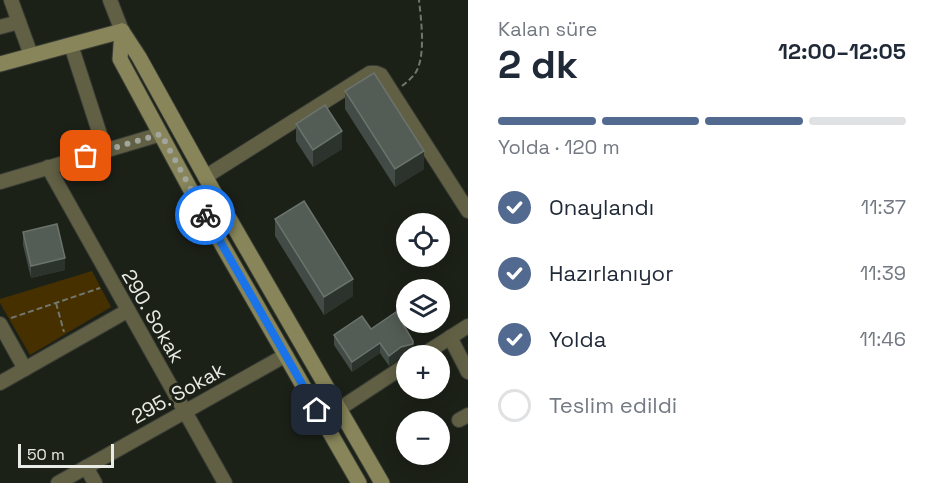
<!DOCTYPE html>
<html lang="tr">
<head>
<meta charset="utf-8">
<style>
  :root { --surface:#fff; --page:#f2f2f3; --text:#1f2937; --muted:#747a83; --line:#e0e1e3; --accent:#526990 }
  body { margin:0; font-family:"Space Grotesk",sans-serif; background:var(--page); color:var(--text); height:100vh; display:flex; flex-direction:column; font-size:22px; white-space:nowrap }
  * { box-sizing:border-box; margin:0 }
  p { font-size:20px; color:var(--muted) }
  .icon { flex:none; width:33px; height:33px; fill:none; stroke:currentColor; stroke-width:2; stroke-linecap:round; stroke-linejoin:round }
  .map { position:relative; flex:1; overflow:hidden }
  .side { display:flex; flex-direction:column; background:var(--surface); width:468px }
  .side>* { flex:none }
  .buttons { position:absolute; left:396px; top:213px; display:grid; gap:12px }
  .buttons a { display:grid; place-items:center; width:54px; height:54px; border-radius:50%; background:var(--surface); box-shadow:0 3px 15px #0003; font-size:30px }
  .scale { position:absolute; left:18px; bottom:15px; width:96px; box-sizing:border-box; padding-left:6px; border:3px solid #e9ece6; border-top:0; font-size:16px; line-height:21px; white-space:nowrap; color:#e9ece6; -webkit-text-stroke:4px #1c2118; paint-order:stroke }
  .pin { position:absolute; display:grid; place-items:center; width:51px; height:51px; color:#fff; margin:-26px; border-radius:12px; box-shadow:0 3px 9px #0006 }
  .courier { position:absolute; display:grid; place-items:center; width:60px; height:60px; margin:-30px; border:4px solid #1a73e8; border-radius:50%; background:#fff; color:#222; box-shadow:0 2px 8px #0007 }
  .head em { font-style:normal; font-weight:600 }
  .head div { display:flex; flex-direction:column-reverse }
  .head { display:flex; align-items:center; justify-content:space-between; height:102px; padding:0 30px }
  h1 { font-size:39px; font-weight:600; line-height:45px }
  .bar { display:grid; grid-template-columns:repeat(4,1fr); gap:9px 6px; align-content:center; height:72px; padding:0 30px }
  .bar i { height:8px; border-radius:4px; background:var(--line) }
  .bar .current { background:var(--accent) }
  .bar p { grid-column:span 4 }
  ol { padding:0 30px; list-style:none }
  li { display:flex; align-items:center; gap:18px; height:66px }
  li p { margin-inline-start:auto }
  li .icon { padding:6px; border-radius:50%; background:var(--accent); color:#fff; stroke-width:4 }
  li:last-child { color:var(--muted) }
  li i { width:33px; height:33px; border:3px solid var(--line); border-radius:50% }
  main { display:flex; flex:1; min-height:0 }
  .map>svg:first-child { display:block }
  .green { fill:#473000 }
  .lines { fill:none; stroke-linecap:round; stroke-linejoin:round }
  .minor-casing { stroke:#393d35; stroke-width:16 }
  .secondary-casing { stroke:#393d35; stroke-width:17 }
  .path { stroke:#71766e; stroke-width:2; stroke-dasharray:6 3; stroke-linecap:butt }
  .minor { stroke:#616045; stroke-width:14 }
  .secondary { stroke:#878559; stroke-width:15 }
  .wall { fill:#424b45 }
  .shaded-wall { fill:#2b332c }
  .building { fill:#545c56; stroke:#6b736d; stroke-width:1.5 }
  .done { stroke:#a1a59e; stroke-width:6; stroke-dasharray:0 10.8 }
  .route { stroke:#1a73e8; stroke-width:8 }
  .labels { text-anchor:middle; stroke-width:6; stroke-linejoin:round; paint-order:stroke }
  .street-label { font-size:20px; fill:#e9ece6; stroke:#1c2118 }
</style>
</head>
<body>
<main>
<div class="map">
<svg width="468" height="483" viewBox="0 0 468 483">
  <rect width="100%" height="100%" fill="#1c2118"/>
  <polygon class="green" points="92,271 111,307 30,355 0,303 0,299"/>
  <g class="lines">
    <g class="minor-casing">
      <g id="minor">
        <polyline points="11,0 31,55"/>
        <polyline points="110,0 122,31"/>
        <polyline points="0,27 19,22"/>
        <polyline points="71,45 105,150"/>
        <polyline points="48,167 225,483"/>
        <polyline points="205,177 370,73 376,73 381,75 468,211"/>
        <polyline points="0,182 161,134"/>
        <polyline points="0,324 25,369"/>
        <polyline points="450,337 468,372"/>
        <polyline points="421,356 468,326"/>
        <polyline points="0,383 127,311"/>
        <polyline points="339,409 406,365"/>
        <polyline points="459,420 468,415"/>
        <polyline points="86,467 95,483"/>
        <polyline points="58,483 286,355"/>
      </g>
    </g>
    <g class="secondary-casing">
      <g id="secondary">
        <polyline points="122,31 139,57 211,187 382,483"/>
        <polyline points="122,31 120,59 194,196 359,483"/>
        <polyline points="0,64 122,31"/>
      </g>
    </g>
    <g class="path">
      <path d="M 402,86 C 407,82 413,77 416,72 C 426,55 421,19 419,0"/>
      <polyline points="56,303 64,332"/>
      <polyline points="11,318 100,288"/>
    </g>
    <use href="#minor" class="minor"/>
    <use href="#secondary" class="secondary"/>
  </g>
  <g class="wall">
    <polygon points="345,91 424,169 395,187 345,109"/>
    <polygon points="296,124 342,149 313,167 296,141"/>
    <polygon points="275,219 353,296 324,315 275,236"/>
    <polygon points="23,232 65,270 31,278 23,245"/>
    <polygon points="371,329 413,351 413,354 401,357 389,366 380,353 352,372 334,345 334,335"/>
  </g>
  <g class="shaded-wall">
    <polygon points="342,131 342,149 313,167 313,150"/>
    <polygon points="424,151 424,169 395,187 395,169"/>
    <polygon points="65,258 65,270 31,278 31,266"/>
    <polygon points="353,279 353,296 324,315 324,297"/>
    <polygon points="413,341 413,354 401,357 389,366 389,356 401,347"/>
    <polygon points="380,343 380,353 352,372 352,362"/>
  </g>
  <g class="building">
    <polygon points="374,73 424,151 395,169 345,91"/>
    <polygon points="325,105 342,131 313,150 296,124"/>
    <polygon points="304,201 353,279 324,297 275,219"/>
    <polygon points="57,224 65,258 31,266 23,232"/>
    <polygon points="396,312 413,341 413,344 401,347 389,356 380,343 352,362 334,335 362,316 371,329"/>
  </g>
  <g class="lines">
    <polyline class="done" points="86,156 161,134 205,215"/>
    <polyline class="route" points="205,215 317,410"/>
  </g>
  <g class="labels">
    <g class="street-label">
      <text transform="translate(153 316) rotate(60)" y="7">290. Sokak</text>
      <text transform="translate(178 393) rotate(-29)" y="7">295. Sokak</text>
    </g>
  </g>
</svg>
<div class="buttons">
<a><svg class="icon" aria-label="locate" viewBox="0 0 24 24"><circle cx="12" cy="12" r="6"/><path d="M12 2v4M12 18v4M2 12h4M18 12h4"/></svg></a>
<a><svg class="icon" aria-label="layers" viewBox="0 0 24 24"><path d="M12 4l9 5-9 5-9-5zM3 14l9 5 9-5"/></svg></a>
<a>+</a>
<a>−</a>
</div>
<div class="scale">50 m</div>
<div class="pin" style="left:86px;top:156px;background:#ea580c"><svg class="icon" aria-label="bag" viewBox="0 0 24 24"><path d="M5 8h14l-1 12H6zM9 8a3 3 0 0 1 6 0"/></svg></div>
<div class="pin" style="left:317px;top:410px;background:#1f2937"><svg class="icon" aria-label="home" viewBox="0 0 24 24"><path d="M3 11l9-7 9 7M6 9v11h12V9"/></svg></div>
<div class="courier" style="left:205px;top:215px"><svg class="icon" aria-label="bike" viewBox="0 0 24 24"><circle cx="6" cy="16" r="4"/><circle cx="18" cy="16" r="4"/><path d="M6 16l4-8h5l3 8M10 8l3 8H6M13 5h3"/></svg></div>
</div>
<section class="side">
<div class="head"><div><h1>2 dk</h1><p>Kalan süre</p></div><em>12:00–12:05</em></div>
<div class="bar"><i class="current"></i><i class="current"></i><i class="current"></i><i></i><p>Yolda · 120 m</p></div>
<ol>
<li><svg class="icon" aria-label="check" viewBox="0 0 24 24"><path d="M5 12l5 5 9-10"/></svg>Onaylandı<p>11:37</p></li>
<li><svg class="icon" aria-label="check" viewBox="0 0 24 24"><path d="M5 12l5 5 9-10"/></svg>Hazırlanıyor<p>11:39</p></li>
<li><svg class="icon" aria-label="check" viewBox="0 0 24 24"><path d="M5 12l5 5 9-10"/></svg>Yolda<p>11:46</p></li>
<li><i></i>Teslim edildi</li>
</ol>
</section>
</main>
</body>
</html>
